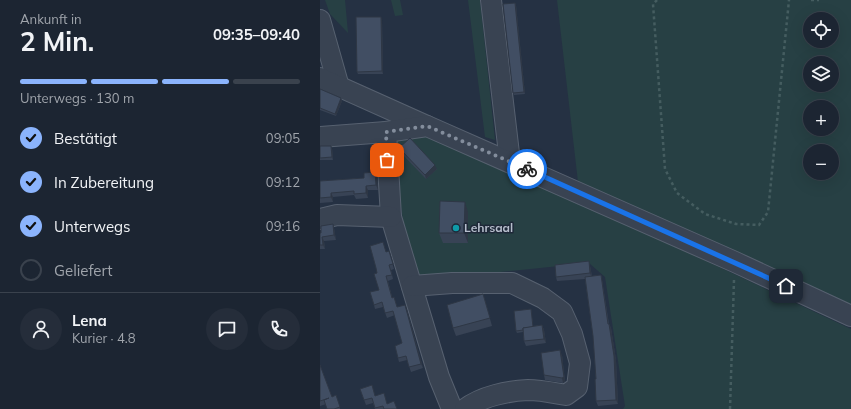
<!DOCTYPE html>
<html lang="de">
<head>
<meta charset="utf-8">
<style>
  :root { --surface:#1c2532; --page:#252d3a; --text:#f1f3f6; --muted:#a0a5ac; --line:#3a424d; --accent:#8bb4fd }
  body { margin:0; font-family:Mulish,sans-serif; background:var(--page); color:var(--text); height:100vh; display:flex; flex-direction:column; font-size:15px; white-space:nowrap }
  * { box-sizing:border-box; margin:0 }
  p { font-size:13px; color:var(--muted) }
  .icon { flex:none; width:22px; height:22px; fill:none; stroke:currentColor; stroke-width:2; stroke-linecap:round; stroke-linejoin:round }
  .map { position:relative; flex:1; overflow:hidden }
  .details { display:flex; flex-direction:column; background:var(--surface); width:320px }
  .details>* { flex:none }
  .tools { position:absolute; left:483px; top:12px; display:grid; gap:8px }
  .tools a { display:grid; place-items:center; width:36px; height:36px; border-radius:50%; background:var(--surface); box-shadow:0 4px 16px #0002,0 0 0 1px var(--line); font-size:20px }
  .pin { position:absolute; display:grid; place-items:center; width:34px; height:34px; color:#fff; margin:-17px; border-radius:8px; box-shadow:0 2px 6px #0006 }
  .courier { position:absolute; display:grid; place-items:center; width:40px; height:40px; margin:-20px; border:3px solid #1a73e8; border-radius:50%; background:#fff; color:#222; box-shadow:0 1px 5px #0007 }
  .summary em { font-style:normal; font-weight:700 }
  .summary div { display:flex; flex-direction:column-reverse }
  .summary { display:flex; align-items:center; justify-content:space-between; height:68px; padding:0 20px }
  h1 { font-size:26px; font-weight:700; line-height:30px }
  .bar { display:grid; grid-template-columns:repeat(4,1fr); gap:6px 4px; align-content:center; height:48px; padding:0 20px }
  .bar i { height:5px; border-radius:3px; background:var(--line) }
  .bar .on { background:var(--accent) }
  .bar p { grid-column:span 4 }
  .line { display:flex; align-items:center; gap:10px; padding:0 20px; border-top:1px solid var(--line) }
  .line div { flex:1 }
  .round { display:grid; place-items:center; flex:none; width:42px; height:42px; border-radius:21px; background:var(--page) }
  ol { padding:0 20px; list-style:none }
  li { display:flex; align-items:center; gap:12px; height:44px }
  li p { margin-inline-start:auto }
  li .icon { padding:4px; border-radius:50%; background:var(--accent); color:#111; stroke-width:4 }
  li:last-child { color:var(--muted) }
  li i { width:22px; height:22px; border:2px solid var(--line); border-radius:50% }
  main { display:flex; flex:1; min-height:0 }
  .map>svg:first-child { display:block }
  .green { fill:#274044; fill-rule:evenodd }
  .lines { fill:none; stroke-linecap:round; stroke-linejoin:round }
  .minor-casing { stroke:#576170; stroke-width:22 }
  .path { stroke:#455d60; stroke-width:2.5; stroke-dasharray:3 3; stroke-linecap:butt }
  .minor { stroke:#394352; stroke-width:20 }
  .wall { fill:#384355 }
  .shaded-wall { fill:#2e3745 }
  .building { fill:#414e63; stroke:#2e3745 }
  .done { stroke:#838d9c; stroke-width:4; stroke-dasharray:0 7.2 }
  .route { stroke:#1a73e8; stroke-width:5 }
  .culture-dot { fill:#0f9aa8; stroke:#1e2838; stroke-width:1.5 }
  .labels { text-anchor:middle; stroke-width:3; stroke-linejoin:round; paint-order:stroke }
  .poi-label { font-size:12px; font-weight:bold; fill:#b6becc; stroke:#1e2838; text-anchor:start }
</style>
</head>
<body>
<main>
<section class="details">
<div class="summary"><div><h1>2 Min.</h1><p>Ankunft in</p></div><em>09:35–09:40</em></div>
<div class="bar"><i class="on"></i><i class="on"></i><i class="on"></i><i></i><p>Unterwegs · 130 m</p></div>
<ol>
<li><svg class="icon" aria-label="check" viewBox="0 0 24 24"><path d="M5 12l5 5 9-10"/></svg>Bestätigt<p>09:05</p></li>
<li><svg class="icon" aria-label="check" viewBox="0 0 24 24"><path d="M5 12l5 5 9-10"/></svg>In Zubereitung<p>09:12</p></li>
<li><svg class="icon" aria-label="check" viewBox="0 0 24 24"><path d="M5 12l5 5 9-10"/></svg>Unterwegs<p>09:16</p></li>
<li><i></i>Geliefert</li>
</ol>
<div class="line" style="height:72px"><a class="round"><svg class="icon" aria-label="person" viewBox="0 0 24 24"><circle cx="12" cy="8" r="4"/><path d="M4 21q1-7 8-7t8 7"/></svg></a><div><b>Lena</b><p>Kurier · 4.8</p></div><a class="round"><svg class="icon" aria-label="chat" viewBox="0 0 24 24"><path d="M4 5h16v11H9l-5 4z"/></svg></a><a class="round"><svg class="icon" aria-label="phone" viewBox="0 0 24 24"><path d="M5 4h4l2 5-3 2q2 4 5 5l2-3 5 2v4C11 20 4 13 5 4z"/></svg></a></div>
</section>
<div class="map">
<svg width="531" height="409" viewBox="0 0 531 409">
  <rect width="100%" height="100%" fill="#253143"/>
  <g class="green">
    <polygon points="5,0 25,0 28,33 10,14"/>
    <polygon points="71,0 80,0 83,15 75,16"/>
    <polygon points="148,0 160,0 175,140 165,137"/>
    <path d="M 237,0 L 531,0 L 531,307 L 303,201 L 258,182 ZM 490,19 L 512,19 L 512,41 L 490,41 ZM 490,63 L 512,63 L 512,85 L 490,85 ZM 490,107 L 512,107 L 512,129 L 490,129 ZM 490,151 L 512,151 L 512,173 L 490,173 Z"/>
    <polygon points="107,136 312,226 531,329 531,409 303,409 305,406 285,277 269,263 101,280 84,229 72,137"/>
  </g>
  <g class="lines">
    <g class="minor-casing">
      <g id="minor">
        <polyline points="171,0 190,162"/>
        <polyline points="0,20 19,87"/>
        <polyline points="0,78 107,126"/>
        <polyline points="66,132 71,217 119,377 132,409"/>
        <polyline points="0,137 66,132 107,126 415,262 531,316"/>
        <polyline points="0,219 17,215 71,217"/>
        <path d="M 92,286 L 132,283 L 192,283 L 223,298 L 242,312 L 252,334 L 260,363 L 257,387 L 246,395 C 234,393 221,390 208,390 C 188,391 162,396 145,409"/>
      </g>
    </g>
    <g class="path">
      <polyline points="337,0 333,4 345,169 357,193 385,214 416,224 439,225 448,212 469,0"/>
      <polyline points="491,0 499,0"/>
      <polyline points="410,409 414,280"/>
    </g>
    <use href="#minor" class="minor"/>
  </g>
  <g class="wall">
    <polygon points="195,3 196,5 205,94 194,95 193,93"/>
    <polygon points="62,19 63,74 38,74 37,72"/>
    <polygon points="0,89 21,98 22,101 16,116 0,110"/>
    <polygon points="0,146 12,148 13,160 0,160"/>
    <polygon points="79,148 117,169 106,179 81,153"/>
    <polygon points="57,177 58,190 48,190 48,198 36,199 34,195 13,197 13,202 0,203 0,181 44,178"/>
    <polygon points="148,212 148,243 123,243 119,233"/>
    <polygon points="13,224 14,228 16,240 4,241 5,249 0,249 0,233 1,233"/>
    <polygon points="66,252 70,256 74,269 71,270 73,279 68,281 72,297 77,307 87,310 103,368 91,372 87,360 79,362 78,358 82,343 75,315 67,318 63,307 55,309 54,305 59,290 57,273"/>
    <polygon points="270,266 272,276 281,275 282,280 289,324 291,328 296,360 298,404 278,406 276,401 276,379 273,336 265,279 237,281 236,277"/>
    <polygon points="163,294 172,326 136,336 133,328"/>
    <polygon points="211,309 213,326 222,325 224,330 226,343 206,346 204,341 203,332 197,333 196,331"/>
    <polygon points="242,355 245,381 243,383 225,380 224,375"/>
    <polygon points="0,365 12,397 16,395 20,409 7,409 6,404 0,406"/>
    <polygon points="40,389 55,396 77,409 55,409 53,403 46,405"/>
  </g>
  <g class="shaded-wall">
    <polygon points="195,3 196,5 205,94 204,92"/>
    <polygon points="61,17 62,19 63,74 62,71"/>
    <polygon points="21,98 22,101 16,116 15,114"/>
    <polygon points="11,146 12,148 13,160 12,157"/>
    <polygon points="115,165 117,169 106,179 105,175"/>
    <polygon points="55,172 57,177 58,190 56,185"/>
    <polygon points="46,186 48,190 48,198 46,193"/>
    <polygon points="11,193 13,197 13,202 11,197"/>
    <polygon points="145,202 148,212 148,243 144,233"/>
    <polygon points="13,224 14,228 16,240 14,235"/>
    <polygon points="2,237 4,241 5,249 3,245"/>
    <polygon points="269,261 270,266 272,278 270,273"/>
    <polygon points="281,275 282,280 289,329 288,324"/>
    <polygon points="85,305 87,310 103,368 101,364"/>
    <polygon points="289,324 291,328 296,360 298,404 296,400"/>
    <polygon points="222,325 224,330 226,343 224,339"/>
    <polygon points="240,350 242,355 245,381 243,383 242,378"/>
  </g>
  <g class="building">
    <polygon points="195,3 204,92 193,93 183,4"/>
    <polygon points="36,17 61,17 62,71 37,72"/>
    <polygon points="0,89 21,98 15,114 0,108"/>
    <polygon points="90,138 115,165 105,175 79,148"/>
    <polygon points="0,146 11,146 12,157 0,158"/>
    <polygon points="55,172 56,185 46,186 46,193 34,194 34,191 11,193 11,197 0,198 0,181 44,178 44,173"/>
    <polygon points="120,201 145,202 144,233 119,233"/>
    <polygon points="13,224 14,235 2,237 3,245 0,245 0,233 1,233 1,226"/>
    <polygon points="63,242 66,252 69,251 73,264 69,265 72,275 66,276 72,298 74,297 77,307 85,305 101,364 89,367 86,356 78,358 75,346 82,343 73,311 65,313 62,302 54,305 50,292 59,290 54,274 57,273 56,268 50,246"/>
    <polygon points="269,261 270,273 236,277 235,265"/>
    <polygon points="281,275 288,324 289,324 294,356 296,400 276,401 275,379 276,379 273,336 265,277"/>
    <polygon points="163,294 170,318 133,328 127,305"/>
    <polygon points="211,309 213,327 203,328 203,330 196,331 194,311"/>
    <polygon points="222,325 224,339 204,341 203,328"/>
    <polygon points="240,350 244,377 242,378 224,375 221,353"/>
    <polygon points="0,365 12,397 16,395 20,407 14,409 7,409 4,400 9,398 0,401"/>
    <polygon points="52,385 55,396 64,393 67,404 74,401 77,409 64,409 63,406 55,408 52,398 44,400 40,389"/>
  </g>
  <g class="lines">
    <polyline class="done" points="67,160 66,132 107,126 207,169"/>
    <polyline class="route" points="207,169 466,286"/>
  </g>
  <circle class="culture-dot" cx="136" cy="228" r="4"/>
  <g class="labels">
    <g class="poi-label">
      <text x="144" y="232">Lehrsaal</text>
    </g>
  </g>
</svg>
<div class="tools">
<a><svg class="icon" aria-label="locate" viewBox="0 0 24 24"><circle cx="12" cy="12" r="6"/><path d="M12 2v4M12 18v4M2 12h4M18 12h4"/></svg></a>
<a><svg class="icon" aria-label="layers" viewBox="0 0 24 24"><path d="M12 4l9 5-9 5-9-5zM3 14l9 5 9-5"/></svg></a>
<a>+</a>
<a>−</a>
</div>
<div class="pin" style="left:67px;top:160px;background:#ea580c"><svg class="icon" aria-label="bag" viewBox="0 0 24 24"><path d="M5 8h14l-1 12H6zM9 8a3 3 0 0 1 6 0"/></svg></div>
<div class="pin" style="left:466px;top:286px;background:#1f2937"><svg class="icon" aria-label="home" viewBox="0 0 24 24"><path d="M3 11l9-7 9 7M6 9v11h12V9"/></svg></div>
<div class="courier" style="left:207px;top:169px"><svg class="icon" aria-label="bike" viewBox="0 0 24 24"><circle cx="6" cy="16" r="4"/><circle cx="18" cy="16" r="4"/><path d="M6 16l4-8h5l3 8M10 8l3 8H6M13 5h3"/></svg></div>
</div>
</main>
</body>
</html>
